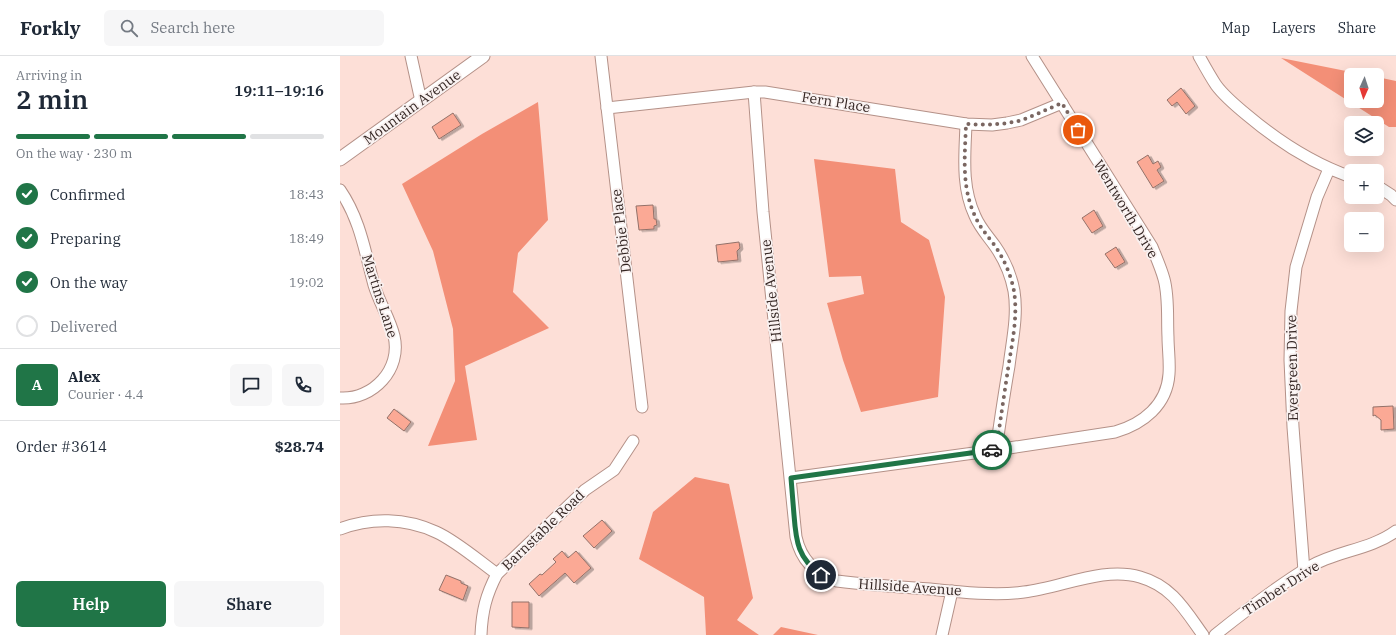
<!DOCTYPE html>
<html lang="en">
<head>
<meta charset="utf-8">
<style>
  :root { --surface:#fff; --page:#f6f6f7; --text:#1f2937; --muted:#747a83; --line:#e0e1e3; --accent:#207547 }
  body { margin:0; font-family:"IBM Plex Serif",serif; background:var(--page); color:var(--text); height:100vh; display:flex; flex-direction:column; font-size:15px; white-space:nowrap }
  * { box-sizing:border-box; margin:0 }
  p { font-size:13px; color:var(--muted) }
  .icon { flex:none; width:22px; height:22px; fill:none; stroke:currentColor; stroke-width:2; stroke-linecap:round; stroke-linejoin:round }
  .map { position:relative; flex:1; overflow:hidden }
  .side { display:flex; flex-direction:column; background:var(--surface); width:340px }
  .side>* { flex:none }
  .needle { width:26px; rotate:183deg }
  .controls { position:absolute; left:1004px; top:12px; display:grid; gap:8px }
  .controls a { display:grid; place-items:center; width:40px; height:40px; border-radius:6px; background:var(--surface); box-shadow:0 4px 16px #0002; font-size:20px }
  .pin { position:absolute; display:grid; place-items:center; width:34px; height:34px; color:#fff; margin:-17px; border:2px solid #fff; border-radius:50%; box-shadow:0 1px 4px #0007 }
  .courier { position:absolute; display:grid; place-items:center; width:40px; height:40px; margin:-20px; border:3px solid #207547; border-radius:50%; background:#fff; color:#222; box-shadow:0 1px 5px #0007 }
  .head em { font-style:normal; font-weight:600 }
  .head div { display:flex; flex-direction:column-reverse }
  .head { display:flex; align-items:center; justify-content:space-between; height:68px; padding:0 16px }
  h1 { font-size:26px; font-weight:600; line-height:30px }
  .bar { display:grid; grid-template-columns:repeat(4,1fr); gap:6px 4px; align-content:center; height:48px; padding:0 16px }
  .bar i { height:5px; border-radius:3px; background:var(--line) }
  .bar .current { background:var(--accent) }
  .bar p { grid-column:span 4 }
  .line { display:flex; align-items:center; gap:10px; padding:0 16px; border-top:1px solid var(--line) }
  .line div { flex:1 }
  .round { display:grid; place-items:center; flex:none; width:42px; height:42px; border-radius:6px; background:var(--page) }
  ol { padding:0 16px; list-style:none }
  li { display:flex; align-items:center; gap:12px; height:44px }
  li p { margin-inline-start:auto }
  li .icon { padding:4px; border-radius:50%; background:var(--accent); color:#fff; stroke-width:4 }
  li:last-child { color:var(--muted) }
  li i { width:22px; height:22px; border:2px solid var(--line); border-radius:50% }
  .action { display:flex; gap:8px; margin-top:auto; padding:8px 16px }
  .action a { flex:1; height:46px; border-radius:6px; background:var(--accent); color:#fff; font-size:16px; font-weight:600; line-height:46px; text-align:center }
  .action a+a { background:var(--page); color:var(--text) }
  header { display:flex; align-items:center; gap:24px; box-sizing:border-box; height:56px; padding:0 20px; background:var(--surface); border-bottom:1px solid var(--line) }
  header strong { font-size:19px }
  nav { display:flex; gap:22px; margin-inline-start:auto; font-size:14px }
  .search { width:280px; height:36px; background:var(--page); display:flex; align-items:center; gap:10px; box-sizing:border-box; padding:0 14px; border-radius:6px; color:var(--muted); font-size:15px }
  main { display:flex; flex:1; min-height:0 }
  .map>svg:first-child { display:block }
  .forest { fill:#f38f77 }
  .building { fill:#fba995; stroke:#927169; filter:url(#shadow) }
  .lines { fill:none; stroke-linecap:round; stroke-linejoin:round }
  .minor-casing { stroke:#b49188; stroke-width:13 }
  .major-casing { stroke:#b49188; stroke-width:15 }
  .minor { stroke:#fff; stroke-width:11 }
  .major { stroke:#fff; stroke-width:13 }
  .done { stroke:#7a6661; stroke-width:4; stroke-dasharray:0 7.2 }
  .route { stroke:#207547; stroke-width:5 }
  .labels { text-anchor:middle; stroke-width:3.5; stroke-linejoin:round; paint-order:stroke }
  .street-label { font-size:14px; fill:#332522; stroke:#f9f1f0 }
</style>
</head>
<body>
<header>
<strong>Forkly</strong>
<div class="search"><svg class="icon" aria-label="search" viewBox="0 0 24 24"><circle cx="10" cy="10" r="6"/><path d="M15 15l6 6"/></svg>Search here</div>
<nav><a>Map</a><a>Layers</a><a>Share</a></nav>
</header>
<main>
<section class="side">
<div class="head"><div><h1>2 min</h1><p>Arriving in</p></div><em>19:11–19:16</em></div>
<div class="bar"><i class="current"></i><i class="current"></i><i class="current"></i><i></i><p>On the way · 230 m</p></div>
<ol>
<li><svg class="icon" aria-label="check" viewBox="0 0 24 24"><path d="M5 12l5 5 9-10"/></svg>Confirmed<p>18:43</p></li>
<li><svg class="icon" aria-label="check" viewBox="0 0 24 24"><path d="M5 12l5 5 9-10"/></svg>Preparing<p>18:49</p></li>
<li><svg class="icon" aria-label="check" viewBox="0 0 24 24"><path d="M5 12l5 5 9-10"/></svg>On the way<p>19:02</p></li>
<li><i></i>Delivered</li>
</ol>
<div class="line" style="height:72px"><b class="round" style="background:var(--accent);color:#fff">A</b><div><b>Alex</b><p>Courier · 4.4</p></div><a class="round"><svg class="icon" aria-label="chat" viewBox="0 0 24 24"><path d="M4 5h16v11H9l-5 4z"/></svg></a><a class="round"><svg class="icon" aria-label="phone" viewBox="0 0 24 24"><path d="M5 4h4l2 5-3 2q2 4 5 5l2-3 5 2v4C11 20 4 13 5 4z"/></svg></a></div>
<div class="line" style="height:52px"><div>Order #3614</div><b>$28.74</b></div>
<div class="action"><a>Help</a><a>Share</a></div>
</section>
<div class="map">
<svg width="1056" height="579" viewBox="0 0 1056 579">
  <defs>
    <filter id="shadow"><feDropShadow dx="3" dy="1.5" stdDeviation="0" flood-color="#0004"/></filter>
  </defs>
  <rect width="100%" height="100%" fill="#fddfd7"/>
  <g class="forest">
    <polygon points="941,2 1026,19 1011,19 1011,45 1037,45 1037,21 1056,25 1056,71 1049,71"/>
    <polygon points="198,46 208,164 178,197 173,236 209,272 125,310 137,384 88,390 115,325 113,273 93,195 62,128 142,78"/>
    <polygon points="474,103 555,113 561,166 589,184 605,241 598,341 521,356 503,304 487,247 524,238 521,220 489,221"/>
    <polygon points="355,421 389,428 413,542 397,564 419,579 366,579 364,541 299,503 313,456"/>
    <polygon points="441,571 478,579 433,579"/>
  </g>
  <g class="building">
    <polygon points="841,32 855,50 846,58 837,46 832,50 827,44"/>
    <polygon points="113,57 121,69 99,83 92,71"/>
    <polygon points="808,99 813,108 818,105 821,111 817,114 824,125 813,132 797,106"/>
    <polygon points="313,149 314,163 316,163 317,169 314,170 314,173 299,174 296,150"/>
    <polygon points="754,154 763,170 752,177 742,162"/>
    <polygon points="399,186 400,192 397,195 398,204 378,206 376,189"/>
    <polygon points="776,191 785,206 775,212 765,198"/>
    <polygon points="1053,350 1054,373 1041,374 1041,364 1035,359 1033,360 1033,351"/>
    <polygon points="54,353 71,366 64,375 47,362"/>
    <polygon points="262,464 272,475 254,492 243,480"/>
    <polygon points="222,495 228,502 236,495 251,512 234,527 225,517 199,540 189,528 200,518 202,519 216,506 213,503"/>
    <polygon points="106,519 121,525 121,527 128,530 123,544 99,534"/>
    <polygon points="172,546 189,546 189,572 172,571"/>
  </g>
  <g class="lines">
    <g class="minor-casing">
      <g id="minor">
        <polyline points="71,0 81,45"/>
        <polyline points="261,0 302,351"/>
        <path d="M 859,0 C 864,9 870,20 876,29 C 884,40 896,50 907,59 C 939,86 971,107 1011,121"/>
        <path d="M 414,36 L 423,156 L 456,481 C 461,504 475,518 497,525 C 528,529 559,531 590,533 C 619,536 656,540 684,536 C 721,532 763,510 800,521 C 832,530 845,554 863,579"/>
        <polyline points="267,52 414,36 425,36 626,68 652,69 667,67 681,64 722,47"/>
        <path d="M 626,68 C 625,99 621,130 635,160 C 640,172 648,180 655,190 C 664,203 671,219 674,235 C 678,260 672,285 669,310 C 664,338 660,366 656,394"/>
        <polyline points="1037,130 1051,139 1056,144"/>
        <path d="M 0,134 C 20,163 25,196 34,229 C 39,246 50,263 54,280 C 62,313 33,344 0,342"/>
        <path d="M 451,422 L 656,394 L 775,376 C 803,368 827,349 829,318 C 830,305 828,293 828,281 C 827,262 829,241 824,223 C 821,212 816,201 812,191 L 692,0"/>
        <path d="M 0,473 C 31,461 66,462 96,476 C 116,485 139,505 157,518"/>
        <polyline points="964,515 953,371 950,304 951,255 956,211 977,141 989,113"/>
        <path d="M 141,579 C 142,555 146,539 157,518 L 245,434 L 274,414 L 293,385"/>
        <polyline points="602,579 612,535"/>
        <path d="M 875,579 C 905,555 936,531 969,511 C 996,495 1030,494 1056,475"/>
      </g>
    </g>
    <g class="major-casing">
      <polyline id="major" points="0,103 143,0"/>
    </g>
    <use href="#minor" class="minor"/>
    <use href="#major" class="major"/>
  </g>
  <g class="lines">
    <path class="done" d="M 652,394 L 656,394 C 660,367 664,340 668,313 C 672,287 678,261 674,235 C 671,219 664,203 655,190 C 648,180 640,172 635,160 C 621,130 625,99 626,68 C 645,69 664,69 682,64 C 695,59 708,53 722,47 L 738,74"/>
    <path class="route" d="M 481,519 C 458,502 456,486 454,459 C 453,447 452,434 451,422 L 652,394"/>
  </g>
  <g class="labels">
    <g class="street-label">
      <text transform="translate(496 46) rotate(9)" y="5">Fern Place</text>
      <text transform="translate(72 51) rotate(-36)" y="5">Mountain Avenue</text>
      <text transform="translate(786 153) rotate(59)" y="5">Wentworth Drive</text>
      <text transform="translate(281 175) rotate(-97)" y="5">Debbie Place</text>
      <text transform="translate(431 235) rotate(-96)" y="5">Hillside Avenue</text>
      <text transform="translate(40 240) rotate(72)" y="5">Martins Lane</text>
      <text transform="translate(952 312) rotate(-91)" y="5">Evergreen Drive</text>
      <text transform="translate(203 474) rotate(-44)" y="5">Barnstable Road</text>
      <text transform="translate(570 531) rotate(4)" y="5">Hillside Avenue</text>
      <text transform="translate(941 532) rotate(-33)" y="5">Timber Drive</text>
    </g>
  </g>
</svg>
<div class="controls">
<a><svg class="needle" viewBox="-14 -14 28 28"><path d="M0-13l5 13h-10z" fill="#e53935"/><path d="M0 13l5-13h-10z" fill="#747a83"/></svg></a>
<a><svg class="icon" aria-label="layers" viewBox="0 0 24 24"><path d="M12 4l9 5-9 5-9-5zM3 14l9 5 9-5"/></svg></a>
<a>+</a>
<a>−</a>
</div>
<div class="pin" style="left:738px;top:74px;background:#ea580c"><svg class="icon" aria-label="bag" viewBox="0 0 24 24"><path d="M5 8h14l-1 12H6zM9 8a3 3 0 0 1 6 0"/></svg></div>
<div class="pin" style="left:481px;top:519px;background:#1f2937"><svg class="icon" aria-label="home" viewBox="0 0 24 24"><path d="M3 11l9-7 9 7M6 9v11h12V9"/></svg></div>
<div class="courier" style="left:652px;top:394px"><svg class="icon" aria-label="car" viewBox="0 0 24 24"><path d="M5 17H2v-5l4-1 3-4h7l3 4 3 1v5h-3M9 17h6M6 11h13"/><circle cx="7" cy="17" r="2"/><circle cx="17" cy="17" r="2"/></svg></div>
</div>
</main>
</body>
</html>
